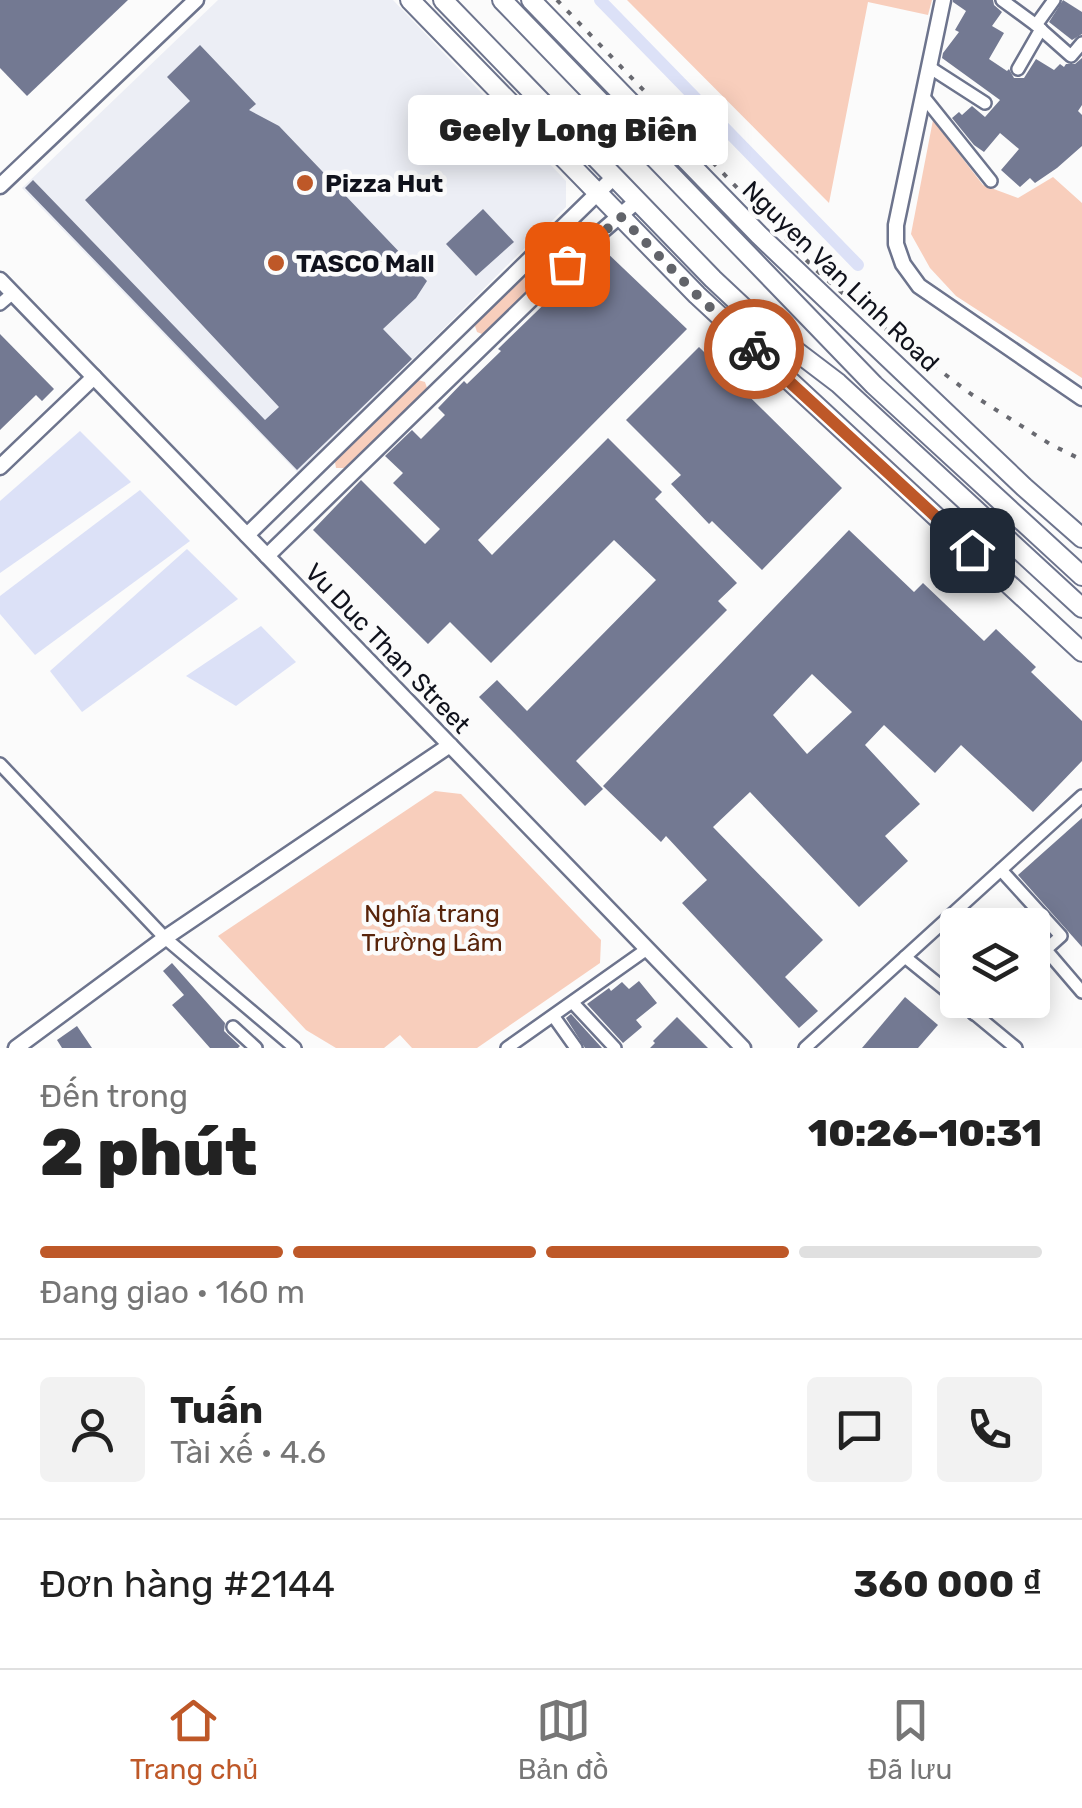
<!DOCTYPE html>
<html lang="vi">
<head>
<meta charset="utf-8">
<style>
  :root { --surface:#fff; --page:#f2f2f2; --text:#222; --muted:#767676; --line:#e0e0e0; --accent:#be5828 }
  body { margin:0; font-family:Rubik,sans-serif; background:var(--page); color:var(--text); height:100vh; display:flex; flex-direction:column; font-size:38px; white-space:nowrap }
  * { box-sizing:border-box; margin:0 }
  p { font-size:32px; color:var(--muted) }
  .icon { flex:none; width:55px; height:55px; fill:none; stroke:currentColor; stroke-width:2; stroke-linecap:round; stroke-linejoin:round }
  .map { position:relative; height:1048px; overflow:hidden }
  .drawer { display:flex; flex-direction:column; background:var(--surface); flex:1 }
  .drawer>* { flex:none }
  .fabs { position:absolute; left:940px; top:908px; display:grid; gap:20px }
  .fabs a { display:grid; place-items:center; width:110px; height:110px; border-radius:10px; background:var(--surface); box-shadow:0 5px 25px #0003; font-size:50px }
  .pin { position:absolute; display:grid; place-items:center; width:85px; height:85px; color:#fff; margin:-42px; border-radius:20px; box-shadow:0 5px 15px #0006 }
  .courier { position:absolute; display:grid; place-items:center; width:100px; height:100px; margin:-50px; border:8px solid #be5828; border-radius:50%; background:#fff; color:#222; box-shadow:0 2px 12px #0007 }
  .bubble { position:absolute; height:70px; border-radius:10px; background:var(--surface); box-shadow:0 5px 25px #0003; font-size:32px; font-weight:800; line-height:70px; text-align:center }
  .headline em { font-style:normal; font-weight:800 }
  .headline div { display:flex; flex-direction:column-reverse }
  .headline { display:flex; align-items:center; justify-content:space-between; height:170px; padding:0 40px }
  h1 { font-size:65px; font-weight:800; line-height:75px }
  .bar { display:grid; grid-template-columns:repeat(4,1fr); gap:15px 10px; align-content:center; height:120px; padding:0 40px }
  .bar i { height:12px; border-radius:8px; background:var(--line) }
  .bar .current { background:var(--accent) }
  .bar p { grid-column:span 4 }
  .line { display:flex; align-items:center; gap:25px; padding:0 40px; border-top:2px solid var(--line) }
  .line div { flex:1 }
  .round { display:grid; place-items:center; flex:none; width:105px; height:105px; border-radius:10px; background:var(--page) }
  .tab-bar { display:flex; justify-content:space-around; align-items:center; height:140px; border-top:2px solid var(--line); background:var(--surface); font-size:28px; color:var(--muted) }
  .tab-bar a { display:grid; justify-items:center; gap:5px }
  .tab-bar .current { color:var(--accent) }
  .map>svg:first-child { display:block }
  .built { fill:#eceef5 }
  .green { fill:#f8cebc }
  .water { fill:#dce1f7 }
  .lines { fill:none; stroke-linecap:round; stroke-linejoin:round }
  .canal { stroke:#dce1f7; stroke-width:12 }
  .building { fill:#737992; fill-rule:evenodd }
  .minor-casing { stroke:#6d748d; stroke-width:16 }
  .tertiary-casing { stroke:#6d748d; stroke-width:19 }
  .trunk-casing { stroke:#6d748d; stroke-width:22 }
  .minor { stroke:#fff; stroke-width:11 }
  .tertiary { stroke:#fff; stroke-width:14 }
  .trunk { stroke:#fff; stroke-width:18 }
  .rail { stroke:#686970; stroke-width:4; stroke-dasharray:5 10; stroke-linecap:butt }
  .done { stroke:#62646a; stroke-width:10; stroke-dasharray:0 18 }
  .route { stroke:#be5828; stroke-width:12 }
  .poi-dot { fill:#be5828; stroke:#fbfbfb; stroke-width:4 }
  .labels { text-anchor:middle; stroke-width:9; stroke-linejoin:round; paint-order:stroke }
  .poi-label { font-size:25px; font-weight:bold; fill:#10121c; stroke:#fbfbfb; text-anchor:start }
  .street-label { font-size:25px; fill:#10121c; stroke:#fbfbfb }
  .park-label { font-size:25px; fill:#58240a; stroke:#fbfbfb }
</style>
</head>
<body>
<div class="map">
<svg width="1082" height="1048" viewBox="0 0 1082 1048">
  <rect width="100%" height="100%" fill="#fbfbfb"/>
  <polygon class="built" points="218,0 393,0 566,181 566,207 298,473 22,188"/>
  <g class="green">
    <polygon points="627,0 932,0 928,15 868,2 829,203"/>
    <polygon points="933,120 983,185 1018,198 1053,177 1082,203 1082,378 956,296 930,268 911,234"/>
    <polygon points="577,228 582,230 583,240 488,332 482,334 477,332 475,326 477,321 572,229"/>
    <polygon points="418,380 425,382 427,388 424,395 348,468 336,468 335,462 337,456 412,383"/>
    <polygon points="435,791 461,794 601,940 600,963 477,1048 412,1048 400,1035 384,1048 336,1048 306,1030 218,936"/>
  </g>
  <g class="water">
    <polygon points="80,431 131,482 0,573 0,501"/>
    <polygon points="140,490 190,541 35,655 0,614 0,596"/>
    <polygon points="187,549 238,599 82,712 50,671"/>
    <polygon points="261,626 296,662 236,706 186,676"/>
  </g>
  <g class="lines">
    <polyline class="canal" points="600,0 858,265"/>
  </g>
  <g class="building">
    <polygon points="0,0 128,0 27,96 0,68"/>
    <polygon points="953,0 993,0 994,5 1002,12 992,26 1004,33 989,59 1007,71 1009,69 1014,78 1024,78 1036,59 1054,70 1060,64 1064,67 1066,64 1075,64 1082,58 1082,105 1078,111 1082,115 1082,146 1057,168 1035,183 1030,178 1020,187 1001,170 1019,149 1000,133 984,152 974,145 952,118 959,112 962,115 972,106 985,117 1000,100 942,58 943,53 959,32 955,30 966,11 953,2"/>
    <polygon points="1063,0 1082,12 1082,34 1072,40 1049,22"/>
    <polygon points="200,45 256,104 249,110 279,126 427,281 416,298 383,329 412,359 297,470 25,188 33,180 265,420 279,407 85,200 190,101 167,77"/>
    <polygon points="483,209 514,242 476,276 446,244"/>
    <polygon points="602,248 687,329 478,540 492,555 608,438 662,492 655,499 737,583 718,601 727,610 576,761 603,789 585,806 479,697 497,680 527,711 656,580 614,540 491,663 450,622 428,644 313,530 361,480 425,544 440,529 393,483 403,473 385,456 412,430 421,439 445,415 438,408 464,381 467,384 501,351 498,349"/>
    <polygon points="0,334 54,389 42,401 36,395 0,430"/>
    <polygon points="699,347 842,488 762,570 712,521 709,524 671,484 681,475 626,420"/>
    <path d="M 849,530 L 914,592 L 923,583 L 984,641 L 996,629 L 1036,667 L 1031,672 L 1082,721 L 1082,761 L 1033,812 L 961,745 L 935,773 L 884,725 L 865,745 L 920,804 L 885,836 L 908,861 L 859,907 L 750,792 L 713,827 L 823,940 L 785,977 L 818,1011 L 799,1028 L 682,903 L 707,880 L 666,836 L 661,842 L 603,786 ZM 812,674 L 852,712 L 807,754 L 773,715 Z"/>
    <polygon points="1082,818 1082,947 1018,875"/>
    <polygon points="172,963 225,1023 224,1031 240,1046 238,1048 210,1048 172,1005 184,995 163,971"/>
    <polygon points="639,981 657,1003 636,1020 642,1027 623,1043 587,1004 609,988 611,991 622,982 629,989"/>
    <polygon points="905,997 938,1025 918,1048 862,1048"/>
    <polygon points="571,1014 602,1048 585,1048 566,1018"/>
    <polygon points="677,1017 708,1048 650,1048 655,1043 653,1041"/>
    <polygon points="77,1026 92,1048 62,1048 57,1040"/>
  </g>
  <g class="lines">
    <g class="minor-casing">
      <g id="minor">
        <polyline points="1002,0 1036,25 1071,56 1082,43"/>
        <polyline points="1036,25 1054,0"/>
        <polyline points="929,67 985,103"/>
        <polyline points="1018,69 1041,29"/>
        <polyline points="923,96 991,181"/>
        <polyline points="0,304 13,293"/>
        <polyline points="0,764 165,938 295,1048"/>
        <polyline points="1001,870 1061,936 1032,962"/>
        <polyline points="1046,950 1082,992"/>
        <polyline points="905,957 958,1000"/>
        <polyline points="958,1000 1016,1048"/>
        <polyline points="573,1003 615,1048"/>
        <polyline points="974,1014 990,1000"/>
        <polyline points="554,1017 576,1048"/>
        <polyline points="233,1027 256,1048"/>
        <polyline points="507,1048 647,949"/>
        <polyline points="805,1048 1082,796"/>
      </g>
    </g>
    <g class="tertiary-casing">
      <g id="tertiary">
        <polyline points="943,0 896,225 896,244 903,264 919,286 1082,398"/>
        <polyline points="0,186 196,0"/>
        <polyline points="0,280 743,1048"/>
        <polyline points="0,467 94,377"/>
        <polyline points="247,535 614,177"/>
        <polyline points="267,556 594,238 637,201"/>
        <polyline points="16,1048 165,938 450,745"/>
      </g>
    </g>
    <g class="trunk-casing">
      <g id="trunk">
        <polyline points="410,0 697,295 1082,652"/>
        <polyline points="443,0 713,279 763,326 838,383 1082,608"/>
        <polyline points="502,0 874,385 1082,576"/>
        <polyline points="531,0 759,235 1024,487 1082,538"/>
      </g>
    </g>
    <use href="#minor" class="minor"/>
    <use href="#tertiary" class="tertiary"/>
    <use href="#trunk" class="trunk"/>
    <polyline class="rail" points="557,0 816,270 876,322 971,394 1050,444 1082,460"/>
  </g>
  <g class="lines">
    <polyline class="done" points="567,264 621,217 697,295 754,349"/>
    <polyline class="route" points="754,349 972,550"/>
  </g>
  <g class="poi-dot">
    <circle cx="305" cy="183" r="10"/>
    <circle cx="276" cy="263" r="10"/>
  </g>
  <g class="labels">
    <g class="poi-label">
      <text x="325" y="192">Pizza Hut</text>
      <text x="296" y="272">TASCO Mall</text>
    </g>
    <g class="street-label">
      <text transform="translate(841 276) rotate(44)" y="9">Nguyen Van Linh Road</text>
      <text transform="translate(388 648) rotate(46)" y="9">Vu Duc Than Street</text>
    </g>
    <g class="park-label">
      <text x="432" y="922">Nghĩa trang<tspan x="432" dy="29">Trường Lâm</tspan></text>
    </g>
  </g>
</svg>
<div class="fabs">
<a><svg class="icon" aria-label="layers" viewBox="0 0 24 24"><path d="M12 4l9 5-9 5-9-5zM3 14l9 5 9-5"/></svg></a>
</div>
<div class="pin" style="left:567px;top:264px;background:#ea580c"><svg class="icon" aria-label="bag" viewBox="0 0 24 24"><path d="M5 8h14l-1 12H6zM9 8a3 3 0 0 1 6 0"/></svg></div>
<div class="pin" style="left:972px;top:550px;background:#1f2937"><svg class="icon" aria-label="home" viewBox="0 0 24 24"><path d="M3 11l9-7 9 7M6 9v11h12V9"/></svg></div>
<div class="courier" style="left:754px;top:349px"><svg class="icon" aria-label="bike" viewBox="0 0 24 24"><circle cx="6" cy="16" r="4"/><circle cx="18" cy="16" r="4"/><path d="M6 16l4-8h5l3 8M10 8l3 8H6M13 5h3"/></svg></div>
<div class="bubble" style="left:408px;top:95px;width:320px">Geely Long Biên</div>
</div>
<section class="drawer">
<div class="headline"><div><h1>2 phút</h1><p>Đến trong</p></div><em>10:26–10:31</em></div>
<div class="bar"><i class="current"></i><i class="current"></i><i class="current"></i><i></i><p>Đang giao · 160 m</p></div>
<div class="line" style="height:180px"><a class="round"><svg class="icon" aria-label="person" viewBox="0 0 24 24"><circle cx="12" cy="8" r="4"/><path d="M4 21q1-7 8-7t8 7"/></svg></a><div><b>Tuấn</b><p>Tài xế · 4.6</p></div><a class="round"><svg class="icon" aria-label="chat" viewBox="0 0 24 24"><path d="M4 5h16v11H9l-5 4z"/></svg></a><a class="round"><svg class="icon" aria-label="phone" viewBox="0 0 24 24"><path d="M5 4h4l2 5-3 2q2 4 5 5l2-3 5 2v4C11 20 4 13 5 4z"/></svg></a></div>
<div class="line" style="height:130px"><div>Đơn hàng #2144</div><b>360 000 ₫</b></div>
</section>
<nav class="tab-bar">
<a class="current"><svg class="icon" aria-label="home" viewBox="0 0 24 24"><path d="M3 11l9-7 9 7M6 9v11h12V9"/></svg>Trang chủ</a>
<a><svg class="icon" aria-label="map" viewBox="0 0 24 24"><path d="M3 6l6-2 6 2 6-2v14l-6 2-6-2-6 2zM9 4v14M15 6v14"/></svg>Bản đồ</a>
<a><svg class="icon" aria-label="saved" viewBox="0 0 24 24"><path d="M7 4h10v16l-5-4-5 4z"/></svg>Đã lưu</a>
</nav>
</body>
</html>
